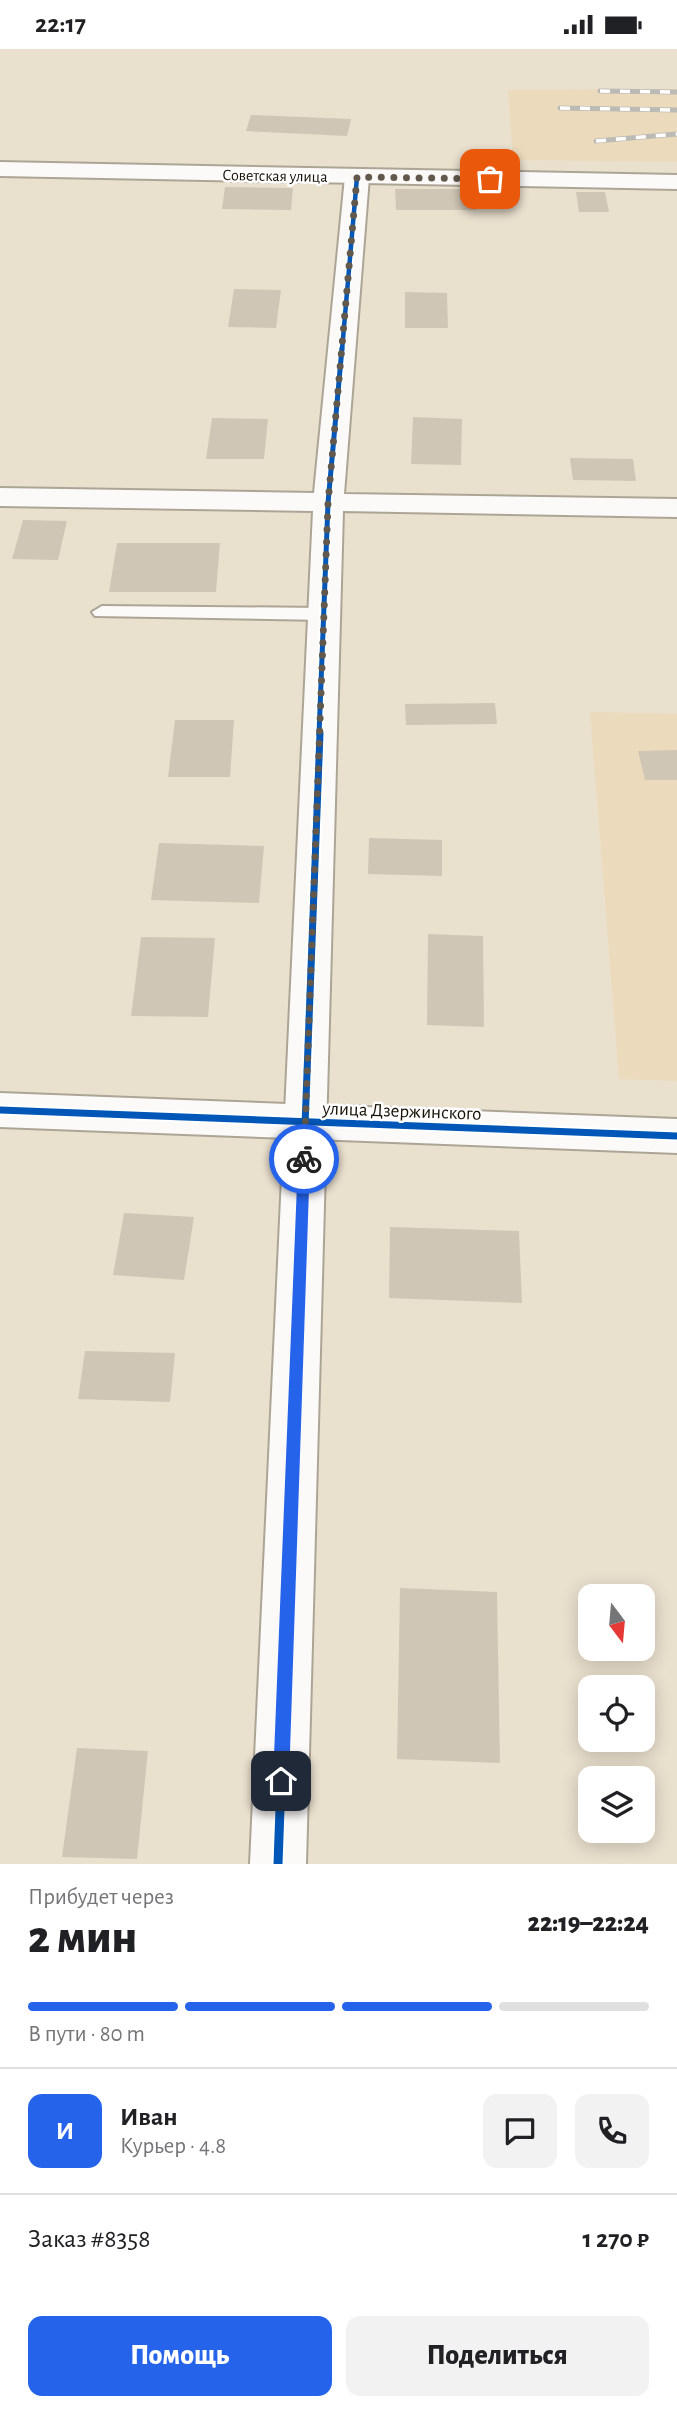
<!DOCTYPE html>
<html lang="ru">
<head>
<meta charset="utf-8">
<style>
  :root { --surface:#fff; --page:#f2f2f2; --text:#202124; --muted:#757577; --line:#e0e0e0; --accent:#2563eb }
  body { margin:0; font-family:"Alegreya Sans",sans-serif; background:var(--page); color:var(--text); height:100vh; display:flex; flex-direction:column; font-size:26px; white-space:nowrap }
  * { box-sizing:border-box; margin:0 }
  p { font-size:23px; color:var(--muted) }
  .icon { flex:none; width:38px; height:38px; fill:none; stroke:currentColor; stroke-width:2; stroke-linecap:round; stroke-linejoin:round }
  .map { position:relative; height:1815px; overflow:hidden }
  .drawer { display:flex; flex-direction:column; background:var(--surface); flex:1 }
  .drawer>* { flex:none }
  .needle { width:46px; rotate:164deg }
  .controls { position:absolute; left:578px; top:1535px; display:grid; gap:14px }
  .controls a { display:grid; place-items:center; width:77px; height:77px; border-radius:14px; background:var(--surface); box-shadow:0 4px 18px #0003; font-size:35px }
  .pin { position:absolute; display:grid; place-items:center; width:60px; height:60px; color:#fff; margin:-30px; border-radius:14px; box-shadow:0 4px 10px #0006 }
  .courier { position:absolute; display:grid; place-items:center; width:70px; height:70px; margin:-35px; border:5px solid #2563eb; border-radius:50%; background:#fff; color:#222; box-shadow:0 2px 9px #0007 }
  .headline em { font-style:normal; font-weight:800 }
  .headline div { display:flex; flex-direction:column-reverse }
  .headline { display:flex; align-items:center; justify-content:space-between; height:119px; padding:0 28px }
  h1 { font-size:46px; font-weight:800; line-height:52px }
  .bar { display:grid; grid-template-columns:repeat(4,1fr); gap:10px 7px; align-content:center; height:84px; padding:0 28px }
  .bar i { height:9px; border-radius:5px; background:var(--line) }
  .bar .active { background:var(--accent) }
  .bar p { grid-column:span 4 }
  .line { display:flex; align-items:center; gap:18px; padding:0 28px; border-top:2px solid var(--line) }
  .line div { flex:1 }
  .round { display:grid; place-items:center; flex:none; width:74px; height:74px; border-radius:14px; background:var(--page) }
  .primary-button { display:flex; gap:14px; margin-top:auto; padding:14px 28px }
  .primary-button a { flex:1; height:80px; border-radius:14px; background:var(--accent); color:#fff; font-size:28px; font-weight:800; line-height:80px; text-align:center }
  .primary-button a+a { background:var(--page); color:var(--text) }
  .status { display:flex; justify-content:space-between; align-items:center; height:49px; padding:0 35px; background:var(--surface); direction:ltr }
  .status svg { height:19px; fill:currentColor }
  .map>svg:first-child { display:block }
  .built { fill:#ecdabc }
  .building { fill:#d0c6b5 }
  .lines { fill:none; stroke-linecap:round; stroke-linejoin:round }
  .service-casing { stroke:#aca596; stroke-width:4 }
  .minor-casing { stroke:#aca596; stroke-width:4 }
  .tertiary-casing { stroke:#aca596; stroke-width:4 }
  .service { fill:#fcfaf8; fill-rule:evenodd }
  .minor { fill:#fcfaf8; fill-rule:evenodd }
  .tertiary { fill:#fcfaf8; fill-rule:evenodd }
  .rail-casing { stroke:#bcbab5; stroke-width:5 }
  .rail { stroke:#fff; stroke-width:3.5; stroke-dasharray:10; stroke-linecap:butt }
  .cycleway-far3-casing { stroke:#fff; stroke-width:7 }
  .cycleway-far2-casing { stroke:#fff; stroke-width:9 }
  .cycleway-far1-casing { stroke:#fff; stroke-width:11 }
  .cycleway-casing { stroke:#fff; stroke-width:13 }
  .cycleway-far3 { stroke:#0057b8; stroke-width:4.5 }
  .cycleway-far2 { stroke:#0057b8; stroke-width:5 }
  .cycleway-far1 { stroke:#0057b8; stroke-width:7 }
  .cycleway { stroke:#0057b8; stroke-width:9 }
  .route { fill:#2563eb }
  .done { stroke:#62594c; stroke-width:7; stroke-dasharray:0 12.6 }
  .labels { text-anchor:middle; stroke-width:5; stroke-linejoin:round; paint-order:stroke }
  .far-street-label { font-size:16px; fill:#181106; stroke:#fff }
  .street-label { font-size:19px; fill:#181106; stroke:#fff }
</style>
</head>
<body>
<div class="status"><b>22:17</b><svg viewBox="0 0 49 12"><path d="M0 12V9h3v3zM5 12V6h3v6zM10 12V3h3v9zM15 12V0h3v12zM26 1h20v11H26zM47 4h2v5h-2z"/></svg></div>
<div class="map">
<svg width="677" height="1815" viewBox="0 0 677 1815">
  <rect width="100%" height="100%" fill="#eae0ce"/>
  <g class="built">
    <polygon points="677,40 677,113 513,111 508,41"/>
    <polygon points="590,663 677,665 677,1032 619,1030"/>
  </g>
  <g class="building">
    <polygon points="251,66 351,70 347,87 246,82"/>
    <polygon points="225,138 293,139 291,161 222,160"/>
    <polygon points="395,140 474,140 476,161 396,161"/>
    <polygon points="576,143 605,143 609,163 579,163"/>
    <polygon points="234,240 281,241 276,279 228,278"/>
    <polygon points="405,243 447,244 448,279 405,279"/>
    <polygon points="413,368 462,370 461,416 411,415"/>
    <polygon points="212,369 268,370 264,410 206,410"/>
    <polygon points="570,409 633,410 636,432 573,431"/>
    <polygon points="23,471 67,472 58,511 12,510"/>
    <polygon points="117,494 220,494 216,543 109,543"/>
    <polygon points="495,654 497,675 406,676 405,655"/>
    <polygon points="175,671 234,671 230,728 168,728"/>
    <polygon points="677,701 677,731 645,731 638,702"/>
    <polygon points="369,789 442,791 442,827 368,825"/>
    <polygon points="159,794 264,797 259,854 151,851"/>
    <polygon points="428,885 483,887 484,978 427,976"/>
    <polygon points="141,888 215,889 208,968 131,967"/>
    <polygon points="124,1164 194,1168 184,1231 113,1226"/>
    <polygon points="390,1178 519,1182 522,1254 389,1249"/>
    <polygon points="85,1302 175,1304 170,1353 78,1350"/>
    <polygon points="400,1539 497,1543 500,1714 397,1710"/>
    <polygon points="77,1699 148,1702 137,1810 62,1808"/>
  </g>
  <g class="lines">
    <g class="service-casing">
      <polygon id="service" points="102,557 324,559 334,565 324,571 95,567 92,563"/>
    </g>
    <g class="minor-casing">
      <polygon id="minor" points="357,121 365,123 369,128 344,445 677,450 677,468 343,462 306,1815 250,1815 313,462 0,457 0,439 314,444 345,128 349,123"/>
    </g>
    <g class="tertiary-casing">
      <g id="tertiary">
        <polygon points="0,113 677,126 677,140 0,127"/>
        <polygon points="0,1044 677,1070 677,1104 0,1078"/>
      </g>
    </g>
    <use href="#service" class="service"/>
    <use href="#minor" class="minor"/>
    <use href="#tertiary" class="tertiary"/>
    <g class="rail-casing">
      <g id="rail">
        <polyline points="600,42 677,43"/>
        <polyline points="560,59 677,61"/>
        <polyline points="596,92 677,85"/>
      </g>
    </g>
    <use href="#rail" class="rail"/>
    <g class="cycleway-far3-casing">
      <polyline id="cycleway-far3" points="342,301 357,128"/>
    </g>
    <g class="cycleway-far2-casing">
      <polyline id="cycleway-far2" points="319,686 328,454 342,299"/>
    </g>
    <g class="cycleway-far1-casing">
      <g id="cycleway-far1">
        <polyline points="0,1061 677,1087"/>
        <polyline points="301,1181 320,684"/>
      </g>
    </g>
    <g class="cycleway-casing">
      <polyline id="cycleway" points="278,1815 301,1179"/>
    </g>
    <use href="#cycleway-far3" class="cycleway-far3"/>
    <use href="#cycleway-far2" class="cycleway-far2"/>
    <use href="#cycleway-far1" class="cycleway-far1"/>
    <use href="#cycleway" class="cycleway"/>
  </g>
  <polygon class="route" points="304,1105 310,1110 289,1732 281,1741 273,1732 298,1110"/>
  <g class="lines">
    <polyline class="done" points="304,1110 328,454 357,128 490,130"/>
  </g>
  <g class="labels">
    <g class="far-street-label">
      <text transform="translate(275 126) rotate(1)" y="6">Советская улица</text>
    </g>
    <g class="street-label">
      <text transform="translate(402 1061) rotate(2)" y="7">улица Дзержинского</text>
    </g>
  </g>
</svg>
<div class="controls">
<a><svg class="needle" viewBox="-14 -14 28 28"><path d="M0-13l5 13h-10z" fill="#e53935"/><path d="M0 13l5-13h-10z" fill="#757577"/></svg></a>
<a><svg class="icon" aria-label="locate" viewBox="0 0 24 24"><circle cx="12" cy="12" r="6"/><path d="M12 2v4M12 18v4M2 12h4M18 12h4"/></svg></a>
<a><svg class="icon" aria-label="layers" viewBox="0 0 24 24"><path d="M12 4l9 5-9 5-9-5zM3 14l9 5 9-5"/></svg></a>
</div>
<div class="pin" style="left:490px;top:130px;background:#ea580c"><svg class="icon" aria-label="bag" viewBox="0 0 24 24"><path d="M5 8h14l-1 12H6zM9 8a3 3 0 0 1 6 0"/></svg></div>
<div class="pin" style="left:281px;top:1732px;background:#1f2937"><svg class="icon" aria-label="home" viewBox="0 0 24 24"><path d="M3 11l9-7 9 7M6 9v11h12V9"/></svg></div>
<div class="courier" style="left:304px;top:1110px"><svg class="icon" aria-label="bike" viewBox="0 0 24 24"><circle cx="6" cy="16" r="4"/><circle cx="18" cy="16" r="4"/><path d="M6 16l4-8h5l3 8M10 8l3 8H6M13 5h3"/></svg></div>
</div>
<section class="drawer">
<div class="headline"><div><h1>2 мин</h1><p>Прибудет через</p></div><em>22:19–22:24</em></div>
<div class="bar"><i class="active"></i><i class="active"></i><i class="active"></i><i></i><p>В пути · 80 m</p></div>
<div class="line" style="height:126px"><b class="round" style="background:var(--accent);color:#fff">И</b><div><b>Иван</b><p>Курьер · 4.8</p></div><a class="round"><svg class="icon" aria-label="chat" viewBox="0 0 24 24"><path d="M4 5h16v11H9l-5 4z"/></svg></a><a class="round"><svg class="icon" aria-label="phone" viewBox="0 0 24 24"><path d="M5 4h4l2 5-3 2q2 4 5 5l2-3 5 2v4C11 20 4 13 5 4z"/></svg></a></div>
<div class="line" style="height:91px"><div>Заказ #8358</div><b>1 270 ₽</b></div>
<div class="primary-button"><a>Помощь</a><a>Поделиться</a></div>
</section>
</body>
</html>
